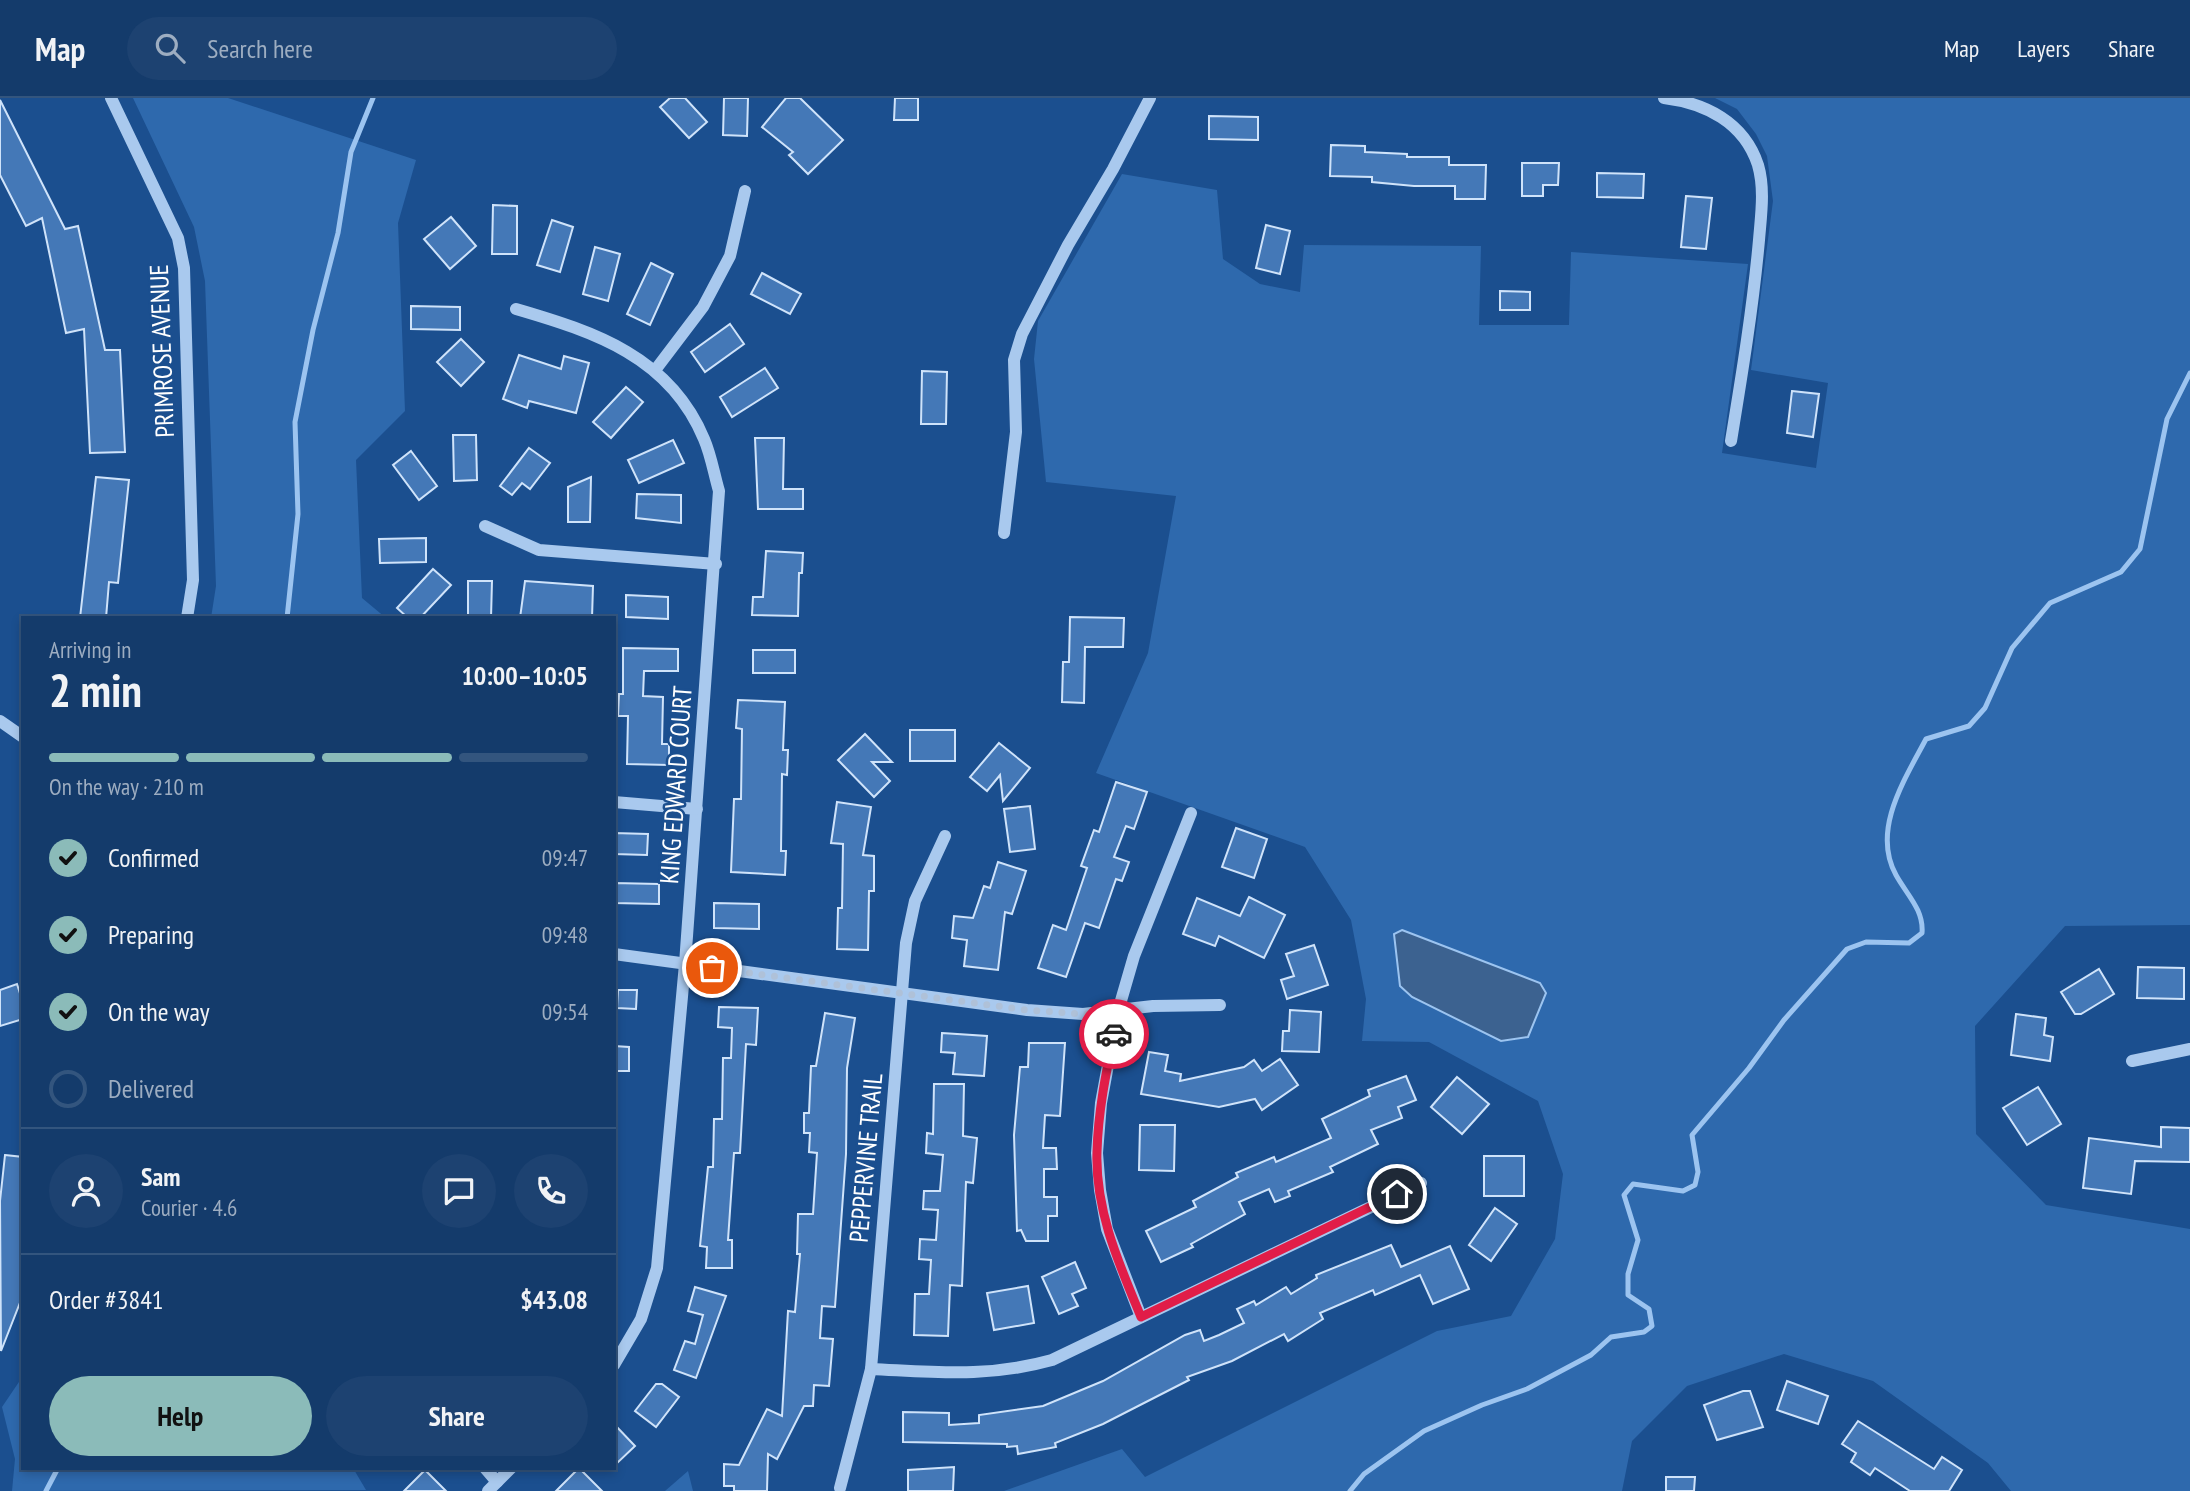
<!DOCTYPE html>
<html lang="en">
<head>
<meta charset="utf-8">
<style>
  :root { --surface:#143b6b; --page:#1d4271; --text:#f1f3f6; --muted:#9dadc1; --line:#33557e; --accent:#8bbbb9 }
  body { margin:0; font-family:"PT Sans Narrow",sans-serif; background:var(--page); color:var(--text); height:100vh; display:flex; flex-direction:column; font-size:26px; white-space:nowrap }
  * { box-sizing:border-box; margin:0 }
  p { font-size:23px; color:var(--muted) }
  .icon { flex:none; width:38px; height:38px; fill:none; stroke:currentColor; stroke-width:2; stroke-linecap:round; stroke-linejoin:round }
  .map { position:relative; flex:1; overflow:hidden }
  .drawer { position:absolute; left:21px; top:518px; width:595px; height:854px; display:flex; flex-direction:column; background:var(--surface); border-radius:0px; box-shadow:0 4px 10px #0003,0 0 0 2px var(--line) }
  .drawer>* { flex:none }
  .pin { position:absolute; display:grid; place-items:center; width:60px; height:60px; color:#fff; margin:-30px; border:4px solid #fff; border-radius:50%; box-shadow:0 2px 7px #0007 }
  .courier { position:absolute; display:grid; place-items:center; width:70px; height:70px; margin:-35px; border:5px solid #e11d48; border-radius:50%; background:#fff; color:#222; box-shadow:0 2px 9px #0007 }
  .head em { font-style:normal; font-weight:600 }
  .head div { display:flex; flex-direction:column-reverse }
  .head { display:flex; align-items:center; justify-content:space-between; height:119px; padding:0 28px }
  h1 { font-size:46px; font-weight:600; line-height:52px }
  .bar { display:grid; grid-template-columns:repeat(4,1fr); gap:10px 7px; align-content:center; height:84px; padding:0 28px }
  .bar i { height:9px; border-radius:5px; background:var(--line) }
  .bar .selected { background:var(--accent) }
  .bar p { grid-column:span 4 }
  .line { display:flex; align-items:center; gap:18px; padding:0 28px; border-top:2px solid var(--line) }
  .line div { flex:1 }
  .round { display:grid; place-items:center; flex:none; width:74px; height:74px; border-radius:37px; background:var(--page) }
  ol { padding:0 28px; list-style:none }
  li { display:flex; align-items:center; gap:21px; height:77px }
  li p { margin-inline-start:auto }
  li .icon { padding:7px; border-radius:50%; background:var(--accent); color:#111; stroke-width:4 }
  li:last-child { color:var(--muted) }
  li i { width:38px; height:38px; border:4px solid var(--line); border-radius:50% }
  .cta { display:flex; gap:14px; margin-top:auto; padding:14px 28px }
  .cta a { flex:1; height:80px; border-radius:42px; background:var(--accent); color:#111; font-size:28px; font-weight:600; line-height:80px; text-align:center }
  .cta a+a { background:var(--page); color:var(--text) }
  header { display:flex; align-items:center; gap:42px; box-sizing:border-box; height:98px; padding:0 35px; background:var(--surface); border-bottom:2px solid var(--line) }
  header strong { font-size:33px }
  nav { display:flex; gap:38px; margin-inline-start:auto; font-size:24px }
  .search { width:490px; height:63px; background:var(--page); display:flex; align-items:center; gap:18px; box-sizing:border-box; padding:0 24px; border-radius:38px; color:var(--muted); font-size:26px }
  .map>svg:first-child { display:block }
  .green { fill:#2e69ad; fill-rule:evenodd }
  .water { fill:#3c6290; stroke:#9cc4f0; stroke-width:2 }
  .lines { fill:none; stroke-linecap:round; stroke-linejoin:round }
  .stream { stroke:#9cc4f0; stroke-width:5 }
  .building { fill:#4478b7; stroke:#cfe3fa; stroke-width:2 }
  .minor { stroke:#a9c9ee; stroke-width:12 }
  .done { stroke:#afc1d8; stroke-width:7; stroke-dasharray:0 12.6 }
  .route { stroke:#e11d48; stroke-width:9 }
  .labels { text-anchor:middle; stroke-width:5; stroke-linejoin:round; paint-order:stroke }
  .street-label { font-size:26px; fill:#fff; stroke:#1b4f8f }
</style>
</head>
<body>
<header>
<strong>Map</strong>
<div class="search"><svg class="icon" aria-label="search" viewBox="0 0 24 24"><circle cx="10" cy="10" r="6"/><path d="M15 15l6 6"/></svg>Search here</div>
<nav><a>Map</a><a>Layers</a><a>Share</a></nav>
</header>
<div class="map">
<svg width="2190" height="1393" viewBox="0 0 2190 1393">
  <rect width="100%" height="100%" fill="#1b4f8f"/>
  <g class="green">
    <polygon points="133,0 228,0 416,62 398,125 405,313 356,362 362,500 386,520 211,520 216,488 205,183 194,129"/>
    <path d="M 1715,0 L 2190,0 L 2190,827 L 2065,828 L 1975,928 L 1976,1036 L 2046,1107 L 2190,1131 L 2190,1393 L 2011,1393 L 1988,1365 L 1873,1283 L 1784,1256 L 1687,1288 L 1632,1343 L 1622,1393 L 1004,1393 L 1122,1351 L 1145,1379 L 1437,1233 L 1511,1218 L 1555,1141 L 1563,1076 L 1538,1003 L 1429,944 L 1362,943 L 1366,901 L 1351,822 L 1305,749 L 1096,675 L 1148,555 L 1176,398 L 1046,384 L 1034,261 L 1038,223 L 1122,76 L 1217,92 L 1223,161 L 1260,186 L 1300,194 L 1304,147 L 1481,148 L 1479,227 L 1569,227 L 1571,154 L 1748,166 L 1722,355 L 1816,370 L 1828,285 L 1751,272 L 1773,103 L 1767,58 L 1756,36 L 1737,11 ZM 1402,833 L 1540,885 L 1546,895 L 1527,940 L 1501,943 L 1440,912 L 1394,836 Z"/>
    <polygon points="23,1278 23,1370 353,1370 366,1392 12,1393 15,1361 2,1309"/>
    <polygon points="688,1373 693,1393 665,1393"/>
  </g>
  <polygon class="water" points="1402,832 1540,885 1546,895 1528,939 1501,943 1412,899 1400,888 1394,836"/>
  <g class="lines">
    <g class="stream">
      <polyline points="287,520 298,416 295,324 313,232 338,135 351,54 373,0"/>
      <polyline points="46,1393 58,1370"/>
      <path d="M 1350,1393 L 1364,1376 L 1424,1333 L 1482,1307 L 1527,1291 L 1591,1257 L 1611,1239 L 1644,1234 L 1652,1228 L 1649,1211 L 1628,1197 L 1628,1176 L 1638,1142 L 1624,1097 L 1633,1086 L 1683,1093 L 1695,1087 L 1698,1074 L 1692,1037 L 1749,970 L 1784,922 L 1847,851 L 1866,844 L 1909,845 L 1922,835 C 1924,812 1907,797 1896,777 C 1871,732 1905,681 1926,641 L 1969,628 L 1985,610 L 2012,550 L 2050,505 L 2121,474 L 2140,451 L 2167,321 L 2190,275"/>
    </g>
  </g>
  <g class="building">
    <polygon points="670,0 685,0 707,24 689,40 660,9"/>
    <polygon points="724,0 748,0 747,38 723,37"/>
    <polygon points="786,0 800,0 843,42 808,76 789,57 793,54 762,29"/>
    <polygon points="895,0 918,0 918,22 894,22"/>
    <polygon points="0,2 65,131 78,128 105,252 120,252 125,354 90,355 84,231 66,235 42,120 26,128 0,77"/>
    <polygon points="1209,18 1258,19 1258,42 1209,41"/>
    <polygon points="1331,47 1365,48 1365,54 1407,56 1407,59 1449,59 1449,67 1486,67 1485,101 1455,101 1455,88 1414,88 1372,84 1372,79 1330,78"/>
    <polygon points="1522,65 1559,65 1558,87 1543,87 1543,98 1522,98"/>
    <polygon points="1597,75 1644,76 1643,100 1597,99"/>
    <polygon points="1686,98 1712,100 1706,151 1681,149"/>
    <polygon points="493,107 517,108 517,156 492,156"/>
    <polygon points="451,119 476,148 450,171 424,141"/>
    <polygon points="552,122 573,129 560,174 537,167"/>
    <polygon points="1266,127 1290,133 1280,176 1256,170"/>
    <polygon points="595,149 620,156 608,203 583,196"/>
    <polygon points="651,165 673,176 650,227 627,216"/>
    <polygon points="762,175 801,196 790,216 751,196"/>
    <polygon points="1500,193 1530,194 1530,212 1500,212"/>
    <polygon points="411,208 460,209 460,232 411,231"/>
    <polygon points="730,226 744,246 705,274 691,254"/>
    <polygon points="461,241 484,264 461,288 437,264"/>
    <polygon points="519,257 561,271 564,258 589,265 576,315 529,303 527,310 503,301"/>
    <polygon points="765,270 778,290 732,319 720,299"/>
    <polygon points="922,273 947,274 946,326 921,326"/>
    <polygon points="626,289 643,304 611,340 593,324"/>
    <polygon points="1792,293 1819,296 1813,339 1787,335"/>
    <polygon points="453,337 476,337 477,382 454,383"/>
    <polygon points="755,340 784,340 783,391 803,391 803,411 758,411"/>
    <polygon points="673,342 684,365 639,385 628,362"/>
    <polygon points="529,350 550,365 530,391 522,385 512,397 500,388"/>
    <polygon points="411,353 437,388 419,402 393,367"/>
    <polygon points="96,379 129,382 118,485 109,484 106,520 80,520"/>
    <polygon points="591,379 590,424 568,424 568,389"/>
    <polygon points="637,396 681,397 681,425 636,420"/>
    <polygon points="426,440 426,464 380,465 379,441"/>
    <polygon points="766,453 803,455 802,475 799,475 798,518 752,517 753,499 763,499"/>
    <polygon points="433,471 451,487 420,520 408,520 397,510"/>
    <polygon points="468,483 492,483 491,520 468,520"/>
    <polygon points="525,483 593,488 592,520 520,520"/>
    <polygon points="626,497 668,499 668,521 626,519"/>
    <polygon points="1070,519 1124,520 1123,549 1085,549 1084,605 1062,604 1063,564 1069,564"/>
    <polygon points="623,550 678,551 678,573 644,573 643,598 663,599 662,646 669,646 669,667 627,666 628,618 618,618 619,596 623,596"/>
    <rect x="753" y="552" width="42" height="23"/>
    <polygon points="738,602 785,604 783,652 788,652 787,677 782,676 781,753 786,753 785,777 731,774 734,701 741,701 742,631 736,630"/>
    <rect x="910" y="632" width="45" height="31"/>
    <polygon points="865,636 892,664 872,664 890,683 874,699 838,662"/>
    <polygon points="999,645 1030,670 1003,703 1000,677 987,693 970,679"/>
    <polygon points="1116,684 1147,694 1134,731 1126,728 1114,759 1129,764 1122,783 1116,781 1099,830 1085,825 1066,879 1038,870 1053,827 1066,832 1087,770 1081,768 1094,732 1099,734"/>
    <polygon points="837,704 871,709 863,757 874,758 874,793 869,793 868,852 837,851 838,810 842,810 843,746 831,745"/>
    <polygon points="1030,708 1035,751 1010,754 1004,711"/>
    <polygon points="1236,730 1267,741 1254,780 1222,769"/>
    <polygon points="614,735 648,736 647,757 614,756"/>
    <polygon points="998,764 1026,773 1012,816 1005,814 998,872 964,868 967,842 952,840 954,818 973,820 984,788 990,790"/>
    <polygon points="614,785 659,786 659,806 614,805"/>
    <polygon points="1249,799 1285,817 1264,860 1219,838 1215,848 1183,836 1197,800 1240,818"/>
    <polygon points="714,805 759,806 759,831 714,830"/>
    <polygon points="1314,847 1328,887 1287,901 1281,882 1294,878 1286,856"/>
    <polygon points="2138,869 2184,870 2184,901 2137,900"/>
    <polygon points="2099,871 2114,896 2081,916 2075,916 2061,894"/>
    <polygon points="17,886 23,905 23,921 0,928 0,892"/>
    <polygon points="618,892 637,892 636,911 617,910"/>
    <polygon points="719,909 758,910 756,947 746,946 740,1055 734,1055 728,1142 732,1142 732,1170 706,1170 707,1149 700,1148 708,1069 713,1069 714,1021 722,1021 723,960 731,960 732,930 718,929"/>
    <polygon points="1290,912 1321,914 1319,954 1282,953 1283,933 1289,933"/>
    <polygon points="825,915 855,920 847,970 846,1056 835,1209 822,1208 820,1240 833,1241 829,1288 814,1287 813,1308 804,1308 777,1361 768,1356 767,1393 734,1393 734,1388 724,1388 724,1366 739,1367 767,1311 782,1318 788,1213 795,1214 800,1156 797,1156 798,1116 813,1116 817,1055 809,1054 810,1035 804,1035 804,1015 809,1015 811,968 816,968"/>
    <polygon points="2016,916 2046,920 2044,937 2053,939 2050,963 2011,957"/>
    <polygon points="942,935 987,938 984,978 953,976 955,955 941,954"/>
    <polygon points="1029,945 1065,945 1060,1018 1045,1017 1043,1050 1056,1050 1057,1071 1044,1071 1044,1099 1057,1099 1057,1118 1048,1118 1048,1143 1026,1143 1021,1132 1017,1133 1014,1037 1020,969 1028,969"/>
    <polygon points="614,948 629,949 629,973 614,973"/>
    <polygon points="1149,954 1168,957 1165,973 1181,976 1180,983 1244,969 1254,962 1262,973 1280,961 1298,987 1262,1012 1255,1001 1219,1009 1141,996"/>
    <polygon points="1406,978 1416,1002 1398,1009 1402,1020 1371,1032 1378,1046 1330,1069 1333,1074 1288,1093 1290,1098 1275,1104 1269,1091 1239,1104 1245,1116 1191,1146 1193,1149 1161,1164 1146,1133 1196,1109 1193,1103 1238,1079 1236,1075 1274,1059 1276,1064 1331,1040 1322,1021 1370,998 1368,992"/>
    <polygon points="1457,979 1489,1006 1462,1036 1431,1009"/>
    <polygon points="934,986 964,986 963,1038 977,1040 973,1085 966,1084 962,1188 950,1187 948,1238 914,1237 915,1196 929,1196 931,1162 919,1161 920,1141 936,1142 938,1112 923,1111 924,1093 940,1093 943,1057 926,1055 927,1035 933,1036"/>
    <polygon points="2038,989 2061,1026 2027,1047 2003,1010"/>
    <polygon points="1140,1027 1175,1027 1174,1073 1139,1072"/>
    <polygon points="2161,1029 2190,1030 2190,1064 2135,1063 2131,1096 2083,1090 2089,1040 2161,1049"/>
    <polygon points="5,1057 23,1059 23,1197 1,1253 0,1103"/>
    <rect x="1484" y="1058" width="40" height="40"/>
    <polygon points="1495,1110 1517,1126 1491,1163 1469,1147"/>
    <polygon points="1391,1147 1401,1169 1450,1148 1469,1191 1433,1206 1420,1177 1375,1197 1373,1192 1320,1215 1323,1221 1288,1243 1284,1236 1232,1263 1187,1279 1189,1282 1103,1326 1055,1345 1056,1349 1018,1356 1017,1348 1007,1349 1007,1346 903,1344 903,1314 949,1315 949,1327 979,1325 979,1317 1043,1308 1103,1283 1185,1237 1200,1232 1204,1243 1219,1237 1244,1225 1237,1211 1254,1203 1256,1207 1286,1189 1291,1196 1317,1180 1316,1177"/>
    <polygon points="1075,1164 1086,1190 1072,1196 1078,1208 1059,1216 1042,1179"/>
    <polygon points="1028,1188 1034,1225 994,1232 987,1195"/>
    <polygon points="695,1189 726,1198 696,1280 674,1272 685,1243 695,1246 703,1217 688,1213"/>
    <polygon points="1787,1283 1828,1298 1818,1326 1777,1312"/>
    <polygon points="656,1286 662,1286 679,1299 656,1329 635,1313"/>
    <polygon points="1743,1293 1750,1293 1763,1329 1717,1342 1704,1307"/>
    <polygon points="1858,1323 1934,1371 1942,1359 1962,1372 1949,1393 1910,1393 1875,1370 1870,1377 1851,1364 1856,1355 1842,1346"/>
    <polygon points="614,1326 635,1348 614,1368"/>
    <polygon points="954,1369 953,1393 908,1393 908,1372"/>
    <polygon points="579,1370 602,1393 556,1393"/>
    <polygon points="425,1372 446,1393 404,1393"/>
    <polygon points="1666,1379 1695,1379 1694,1393 1666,1393"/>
  </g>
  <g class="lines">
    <g class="minor">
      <polyline points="111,0 178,140 184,170 193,482 187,520"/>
      <path d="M 1664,0 C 1705,5 1744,24 1758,67 C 1765,91 1761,117 1759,142 C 1753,209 1742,276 1731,343"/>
      <path d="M 516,211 C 595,234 670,259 704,341 C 711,357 714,376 719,393 L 685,866 L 657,1170 L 641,1221 L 614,1267"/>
      <polyline points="656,271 703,209 730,158 745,93"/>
      <polyline points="485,428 539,452 716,466"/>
      <polyline points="1004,435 1016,334 1014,262 1022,236 1068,147 1113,71 1150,0"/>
      <polyline points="0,623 23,639"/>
      <polyline points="614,704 697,711"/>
      <polyline points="614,856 1027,912 1083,916 1153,908 1220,907"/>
      <polyline points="2132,963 2190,951"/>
      <polyline points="1141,1219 1107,1131 1100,1092 1097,1055 1101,1005 1118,913 1134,858 1191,715"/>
      <path d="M 871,1271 C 937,1274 987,1280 1052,1262 L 1421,1085"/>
      <polyline points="485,1370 497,1384"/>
      <polyline points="840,1390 871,1271 906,845 915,803 945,738"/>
      <polyline points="488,1393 511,1370"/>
    </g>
  </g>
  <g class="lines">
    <polyline class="done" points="712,870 1027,912 1083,916 1118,913 1114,936"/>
    <path class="route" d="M 1114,936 C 1106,975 1098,1014 1097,1054 C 1095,1112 1119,1166 1141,1219 L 1397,1096"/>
  </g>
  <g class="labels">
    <g class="street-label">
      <text transform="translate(162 253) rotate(-92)" y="9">PRIMROSE AVENUE</text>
      <text transform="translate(676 687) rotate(-86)" y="9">KING EDWARD COURT</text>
      <text transform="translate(866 1060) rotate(-85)" y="9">PEPPERVINE TRAIL</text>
    </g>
  </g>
</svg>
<div class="pin" style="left:712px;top:870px;background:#ea580c"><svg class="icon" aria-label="bag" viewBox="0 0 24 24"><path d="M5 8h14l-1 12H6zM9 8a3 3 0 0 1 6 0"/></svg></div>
<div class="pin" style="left:1397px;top:1096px;background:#1f2937"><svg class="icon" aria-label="home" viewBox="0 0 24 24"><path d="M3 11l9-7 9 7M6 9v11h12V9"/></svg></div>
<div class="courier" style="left:1114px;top:936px"><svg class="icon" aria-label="car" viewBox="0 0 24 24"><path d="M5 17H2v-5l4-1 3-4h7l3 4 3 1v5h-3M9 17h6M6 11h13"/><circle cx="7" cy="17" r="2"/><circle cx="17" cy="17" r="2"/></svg></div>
<section class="drawer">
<div class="head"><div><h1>2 min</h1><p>Arriving in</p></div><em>10:00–10:05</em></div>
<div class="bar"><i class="selected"></i><i class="selected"></i><i class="selected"></i><i></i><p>On the way · 210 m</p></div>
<ol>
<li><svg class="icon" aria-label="check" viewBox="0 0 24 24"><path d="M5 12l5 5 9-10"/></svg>Confirmed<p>09:47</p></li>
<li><svg class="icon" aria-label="check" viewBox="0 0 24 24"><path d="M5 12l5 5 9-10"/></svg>Preparing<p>09:48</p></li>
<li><svg class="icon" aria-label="check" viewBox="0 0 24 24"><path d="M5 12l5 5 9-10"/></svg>On the way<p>09:54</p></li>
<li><i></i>Delivered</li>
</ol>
<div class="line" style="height:126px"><a class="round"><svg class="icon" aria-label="person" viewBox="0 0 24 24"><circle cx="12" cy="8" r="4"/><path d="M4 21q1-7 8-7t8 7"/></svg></a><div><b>Sam</b><p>Courier · 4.6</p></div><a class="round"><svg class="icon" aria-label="chat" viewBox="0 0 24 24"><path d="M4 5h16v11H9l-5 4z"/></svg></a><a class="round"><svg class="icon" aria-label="phone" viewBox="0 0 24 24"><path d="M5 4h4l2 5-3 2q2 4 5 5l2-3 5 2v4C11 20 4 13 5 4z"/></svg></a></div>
<div class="line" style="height:91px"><div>Order #3841</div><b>$43.08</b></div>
<div class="cta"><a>Help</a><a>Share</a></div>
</section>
</div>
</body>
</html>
